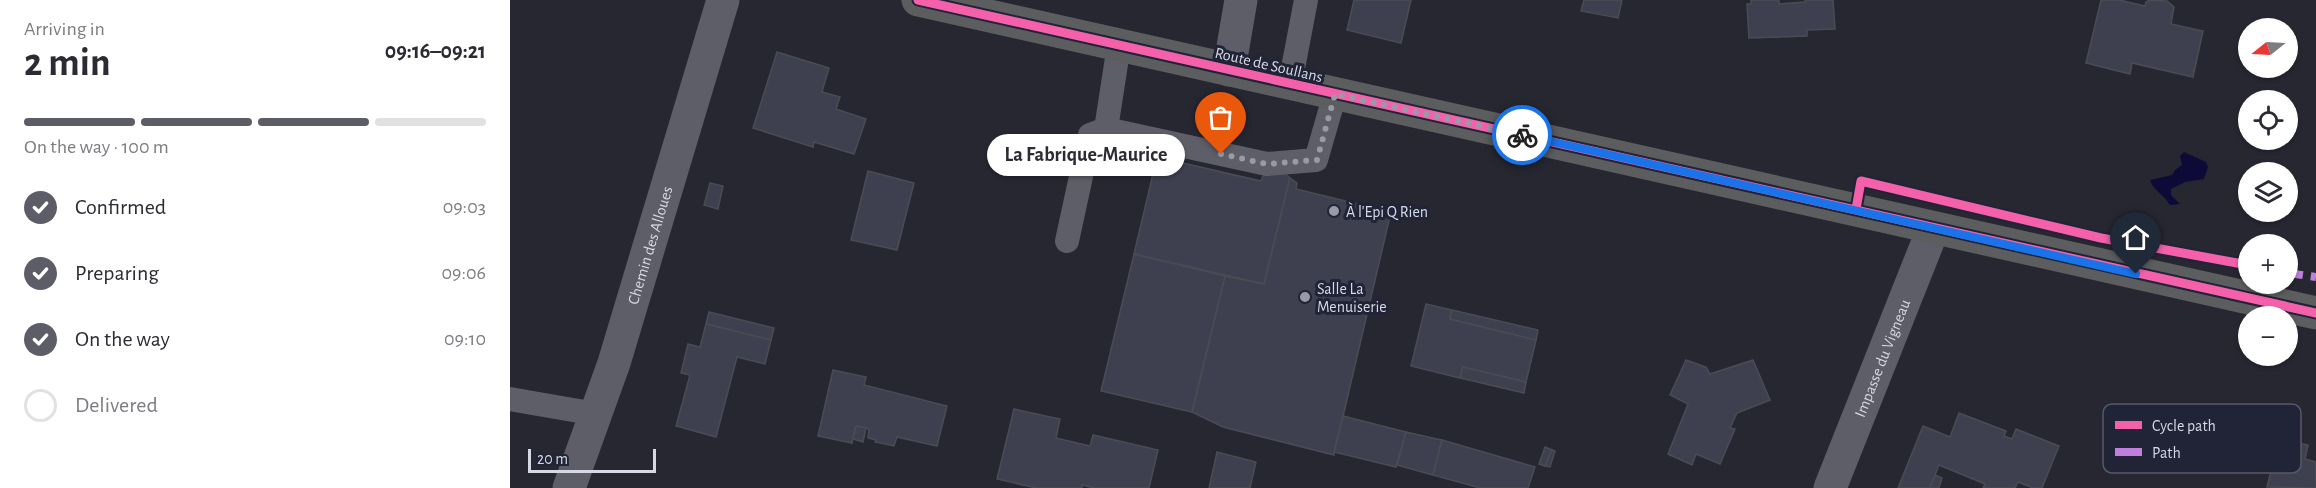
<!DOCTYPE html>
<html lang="en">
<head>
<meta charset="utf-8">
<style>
  :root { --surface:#fff; --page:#f7f7f7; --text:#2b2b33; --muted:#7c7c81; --line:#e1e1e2; --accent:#5c5d67 }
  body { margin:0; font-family:"Alegreya Sans",sans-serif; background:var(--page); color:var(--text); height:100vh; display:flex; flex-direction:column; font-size:22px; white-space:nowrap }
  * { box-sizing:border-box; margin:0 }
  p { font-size:20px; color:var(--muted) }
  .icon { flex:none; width:33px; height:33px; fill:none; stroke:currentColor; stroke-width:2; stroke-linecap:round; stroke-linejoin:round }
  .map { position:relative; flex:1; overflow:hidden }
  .details { display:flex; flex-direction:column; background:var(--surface); width:510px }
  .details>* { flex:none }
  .needle { width:39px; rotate:252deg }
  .tools { position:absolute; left:1728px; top:18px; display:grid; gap:12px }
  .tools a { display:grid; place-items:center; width:60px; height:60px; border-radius:50%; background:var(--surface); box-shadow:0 2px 4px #0004; font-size:30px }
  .scale { position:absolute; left:18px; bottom:15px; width:128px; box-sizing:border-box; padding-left:6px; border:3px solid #d6d8e5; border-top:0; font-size:16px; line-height:21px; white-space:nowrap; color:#d6d8e5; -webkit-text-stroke:4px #212336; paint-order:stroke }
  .pin { position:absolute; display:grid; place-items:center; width:51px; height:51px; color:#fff; margin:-62px -26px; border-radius:50% 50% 50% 0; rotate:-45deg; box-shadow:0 0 6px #0007 }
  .pin .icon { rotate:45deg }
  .courier { position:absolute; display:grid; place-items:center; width:60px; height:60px; margin:-30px; border:4px solid #1a73e8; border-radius:50%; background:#fff; color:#222; box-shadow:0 2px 8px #0007 }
  .bubble { position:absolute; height:42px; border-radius:21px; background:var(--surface); box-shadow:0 2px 4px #0004; font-size:20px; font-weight:700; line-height:42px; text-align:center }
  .headline em { font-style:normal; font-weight:700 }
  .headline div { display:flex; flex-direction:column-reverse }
  .headline { display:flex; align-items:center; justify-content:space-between; height:102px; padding:0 24px }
  h1 { font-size:39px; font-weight:700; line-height:45px }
  .bar { display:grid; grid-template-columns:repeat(4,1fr); gap:9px 6px; align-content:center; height:72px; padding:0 24px }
  .bar i { height:8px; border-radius:4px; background:var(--line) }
  .bar .current { background:var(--accent) }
  .bar p { grid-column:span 4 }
  ol { padding:0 24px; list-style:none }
  li { display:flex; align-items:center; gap:18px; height:66px }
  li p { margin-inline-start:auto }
  li .icon { padding:6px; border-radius:50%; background:var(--accent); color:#fff; stroke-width:4 }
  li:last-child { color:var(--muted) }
  li i { width:33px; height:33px; border:3px solid var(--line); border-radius:50% }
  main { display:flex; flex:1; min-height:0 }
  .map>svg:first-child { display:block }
  .water { fill:#0e0a37 }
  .building { fill:#3f404f; stroke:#4a4c54; stroke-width:1.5 }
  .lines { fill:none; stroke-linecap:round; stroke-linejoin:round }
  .lane { stroke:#5d5e67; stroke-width:24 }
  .street { stroke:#5d5e67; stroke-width:33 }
  .secondary { stroke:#5b5d5f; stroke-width:33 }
  .quiet { stroke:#c07fdc; stroke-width:8; stroke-dasharray:15 8; stroke-linecap:butt }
  .cycleway-casing { stroke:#212336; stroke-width:13 }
  .cycleway { stroke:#f560ab; stroke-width:9 }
  .done { stroke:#989aa6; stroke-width:6; stroke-dasharray:0 10.8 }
  .route { stroke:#1a73e8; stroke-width:8 }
  .poi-dot { fill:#989aa6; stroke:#212336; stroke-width:2 }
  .labels { text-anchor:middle; stroke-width:6; stroke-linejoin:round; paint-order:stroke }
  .street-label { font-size:16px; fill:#d6d8e5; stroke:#212336 }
  .poi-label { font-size:16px; fill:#d6d8e5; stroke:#212336; text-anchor:start }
  .key { fill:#212336; stroke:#57596b; stroke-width:1.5 }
  .key-label { font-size:16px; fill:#d6d8e5 }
</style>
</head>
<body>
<main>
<section class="details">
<div class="headline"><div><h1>2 min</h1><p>Arriving in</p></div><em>09:16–09:21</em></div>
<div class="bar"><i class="current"></i><i class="current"></i><i class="current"></i><i></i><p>On the way · 100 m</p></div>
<ol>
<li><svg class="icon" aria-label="check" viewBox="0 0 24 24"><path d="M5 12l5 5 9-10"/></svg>Confirmed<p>09:03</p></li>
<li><svg class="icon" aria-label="check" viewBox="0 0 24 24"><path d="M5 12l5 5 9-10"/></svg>Preparing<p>09:06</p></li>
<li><svg class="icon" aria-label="check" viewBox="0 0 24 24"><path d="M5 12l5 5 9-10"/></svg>On the way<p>09:10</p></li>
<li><i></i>Delivered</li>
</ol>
</section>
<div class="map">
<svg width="1806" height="488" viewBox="0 0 1806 488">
  <rect width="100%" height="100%" fill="#262731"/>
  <path class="water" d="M 1674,152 L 1696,162 L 1698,167 L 1694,179 L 1675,182 L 1661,189 L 1661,195 L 1670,204 L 1660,205 C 1654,195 1643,190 1640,180 L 1662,175 L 1665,170 L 1672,165 L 1670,156 Z"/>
  <g class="building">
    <polygon points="844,0 901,0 891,43 837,30"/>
    <polygon points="1074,0 1112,0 1108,18 1071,11"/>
    <polygon points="1241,0 1269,0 1269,4 1295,2 1295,0 1323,0 1325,29 1297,30 1297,36 1239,38 1237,4 1241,4"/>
    <polygon points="1591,0 1609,0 1635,6 1636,2 1640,0 1657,1 1664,7 1661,24 1693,31 1683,77 1622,63 1620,74 1576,63"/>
    <polygon points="267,52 319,68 312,92 330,97 326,109 356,119 344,154 304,142 303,147 243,128"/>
    <polygon points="647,157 751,181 753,176 771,170 780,178 754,284 624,254"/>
    <polygon points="358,171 404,183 387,250 341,240"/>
    <polygon points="780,178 787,183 786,189 881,212 824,455 713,427 682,412 715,276 754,284"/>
    <polygon points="200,183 213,186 208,209 194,205"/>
    <polygon points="624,254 715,276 682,412 591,391"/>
    <polygon points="916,304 942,310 940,319 1026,340 1016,382 953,367 950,378 901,366"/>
    <polygon points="942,310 1028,330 1026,340 940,319"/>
    <polygon points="199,312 264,328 261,340 196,324"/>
    <polygon points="196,324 261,340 255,364 227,357 206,437 166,426 180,375 171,373 178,344 190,347"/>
    <polygon points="1176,360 1196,367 1200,374 1243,360 1260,400 1227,413 1220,428 1225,429 1210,464 1186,454 1182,465 1158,454 1178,404 1160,395"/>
    <polygon points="953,367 1016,382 1014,393 950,378"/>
    <polygon points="323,370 356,377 354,385 437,406 427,446 387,437 384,446 365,442 366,440 358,438 359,429 346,426 342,443 308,436"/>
    <polygon points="504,409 550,419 546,438 580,446 583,435 648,450 639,488 584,488 572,485 572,488 526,488 487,479"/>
    <polygon points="1449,413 1496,431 1494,436 1502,439 1506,429 1549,446 1532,488 1523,488 1508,482 1505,488 1473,488 1475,484 1429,465 1420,488 1388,488 1413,426 1440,437"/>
    <polygon points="833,416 896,432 886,467 824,452"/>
    <polygon points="346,426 356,428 353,442 343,439"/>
    <polygon points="896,432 932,440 923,475 887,465"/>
    <polygon points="1769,438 1798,445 1795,459 1806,462 1806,488 1757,487"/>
    <polygon points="932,440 1025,467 1018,488 970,488 923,475"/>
    <polygon points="1035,447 1042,450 1035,466 1029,464"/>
    <polygon points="1042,450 1045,451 1040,467 1035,466"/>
    <polygon points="707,452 746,462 740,488 699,488"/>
    <polygon points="1425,475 1432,478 1429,488 1420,488"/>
  </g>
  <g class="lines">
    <g class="lane">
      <polyline points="609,45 596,129 757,164 806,160 825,94"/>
      <polyline points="780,84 796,0"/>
      <polyline points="557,241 580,135 596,129"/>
      <polyline points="0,399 86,414"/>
    </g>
    <g class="street">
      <polyline points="719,70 731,0"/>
      <path id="s1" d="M 59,488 L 104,363 L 213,0"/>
      <path id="s2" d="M 1320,488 L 1423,229"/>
    </g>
    <polyline class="secondary" points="408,0 1806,313"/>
    <polyline class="quiet" points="1778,273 1806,277"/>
    <g class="cycleway-casing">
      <g id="cycleway">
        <polyline points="408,0 1806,313"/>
        <polyline points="1346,209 1351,181 1591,238 1738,265"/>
      </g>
    </g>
    <use href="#cycleway" class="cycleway"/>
  </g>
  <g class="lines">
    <polyline class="done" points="711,154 757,164 807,160 825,94 1012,135"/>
    <polyline class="route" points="1012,135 1626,274"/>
  </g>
  <g class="poi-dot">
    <circle cx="824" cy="211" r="6"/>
    <circle cx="795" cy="297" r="6"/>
  </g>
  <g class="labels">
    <g class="street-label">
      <text transform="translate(759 64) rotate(13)" y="6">Route de Soullans</text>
      <text dy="6" stroke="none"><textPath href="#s1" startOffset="256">Chemin des Alloues</textPath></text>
      <text dy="6" stroke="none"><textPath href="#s2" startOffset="140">Impasse du Vigneau</textPath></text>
    </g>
    <g class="poi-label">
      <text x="836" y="217">À l'Epi Q Rien</text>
      <text x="807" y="294">Salle La<tspan x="807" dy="18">Menuiserie</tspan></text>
    </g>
  </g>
  <rect x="1593" y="404" width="198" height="69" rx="9" class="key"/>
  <rect x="1605" y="421" width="27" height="8" fill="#f560ab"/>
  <rect x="1605" y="448" width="27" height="8" fill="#c07fdc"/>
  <g class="key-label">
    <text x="1642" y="431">Cycle path</text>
    <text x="1642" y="458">Path</text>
  </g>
</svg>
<div class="tools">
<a><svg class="needle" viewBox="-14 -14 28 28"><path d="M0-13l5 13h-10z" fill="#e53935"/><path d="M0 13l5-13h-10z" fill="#7c7c81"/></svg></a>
<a><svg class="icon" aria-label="locate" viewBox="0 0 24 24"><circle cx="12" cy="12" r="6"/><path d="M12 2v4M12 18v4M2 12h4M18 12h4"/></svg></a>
<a><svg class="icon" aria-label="layers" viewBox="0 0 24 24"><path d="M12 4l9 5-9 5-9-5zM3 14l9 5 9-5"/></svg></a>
<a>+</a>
<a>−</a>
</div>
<div class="scale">20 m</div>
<div class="pin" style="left:711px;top:154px;background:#ea580c"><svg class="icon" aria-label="bag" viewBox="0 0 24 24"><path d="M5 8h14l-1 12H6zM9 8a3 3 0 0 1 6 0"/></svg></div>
<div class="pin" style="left:1626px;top:274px;background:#1f2937"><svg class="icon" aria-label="home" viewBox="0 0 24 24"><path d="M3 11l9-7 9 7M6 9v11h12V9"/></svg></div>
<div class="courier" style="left:1012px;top:135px"><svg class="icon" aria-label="bike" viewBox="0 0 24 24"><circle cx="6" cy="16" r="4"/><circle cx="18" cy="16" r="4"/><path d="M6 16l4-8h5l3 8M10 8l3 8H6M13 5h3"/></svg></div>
<div class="bubble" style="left:477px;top:134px;width:198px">La Fabrique-Maurice</div>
</div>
</main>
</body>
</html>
